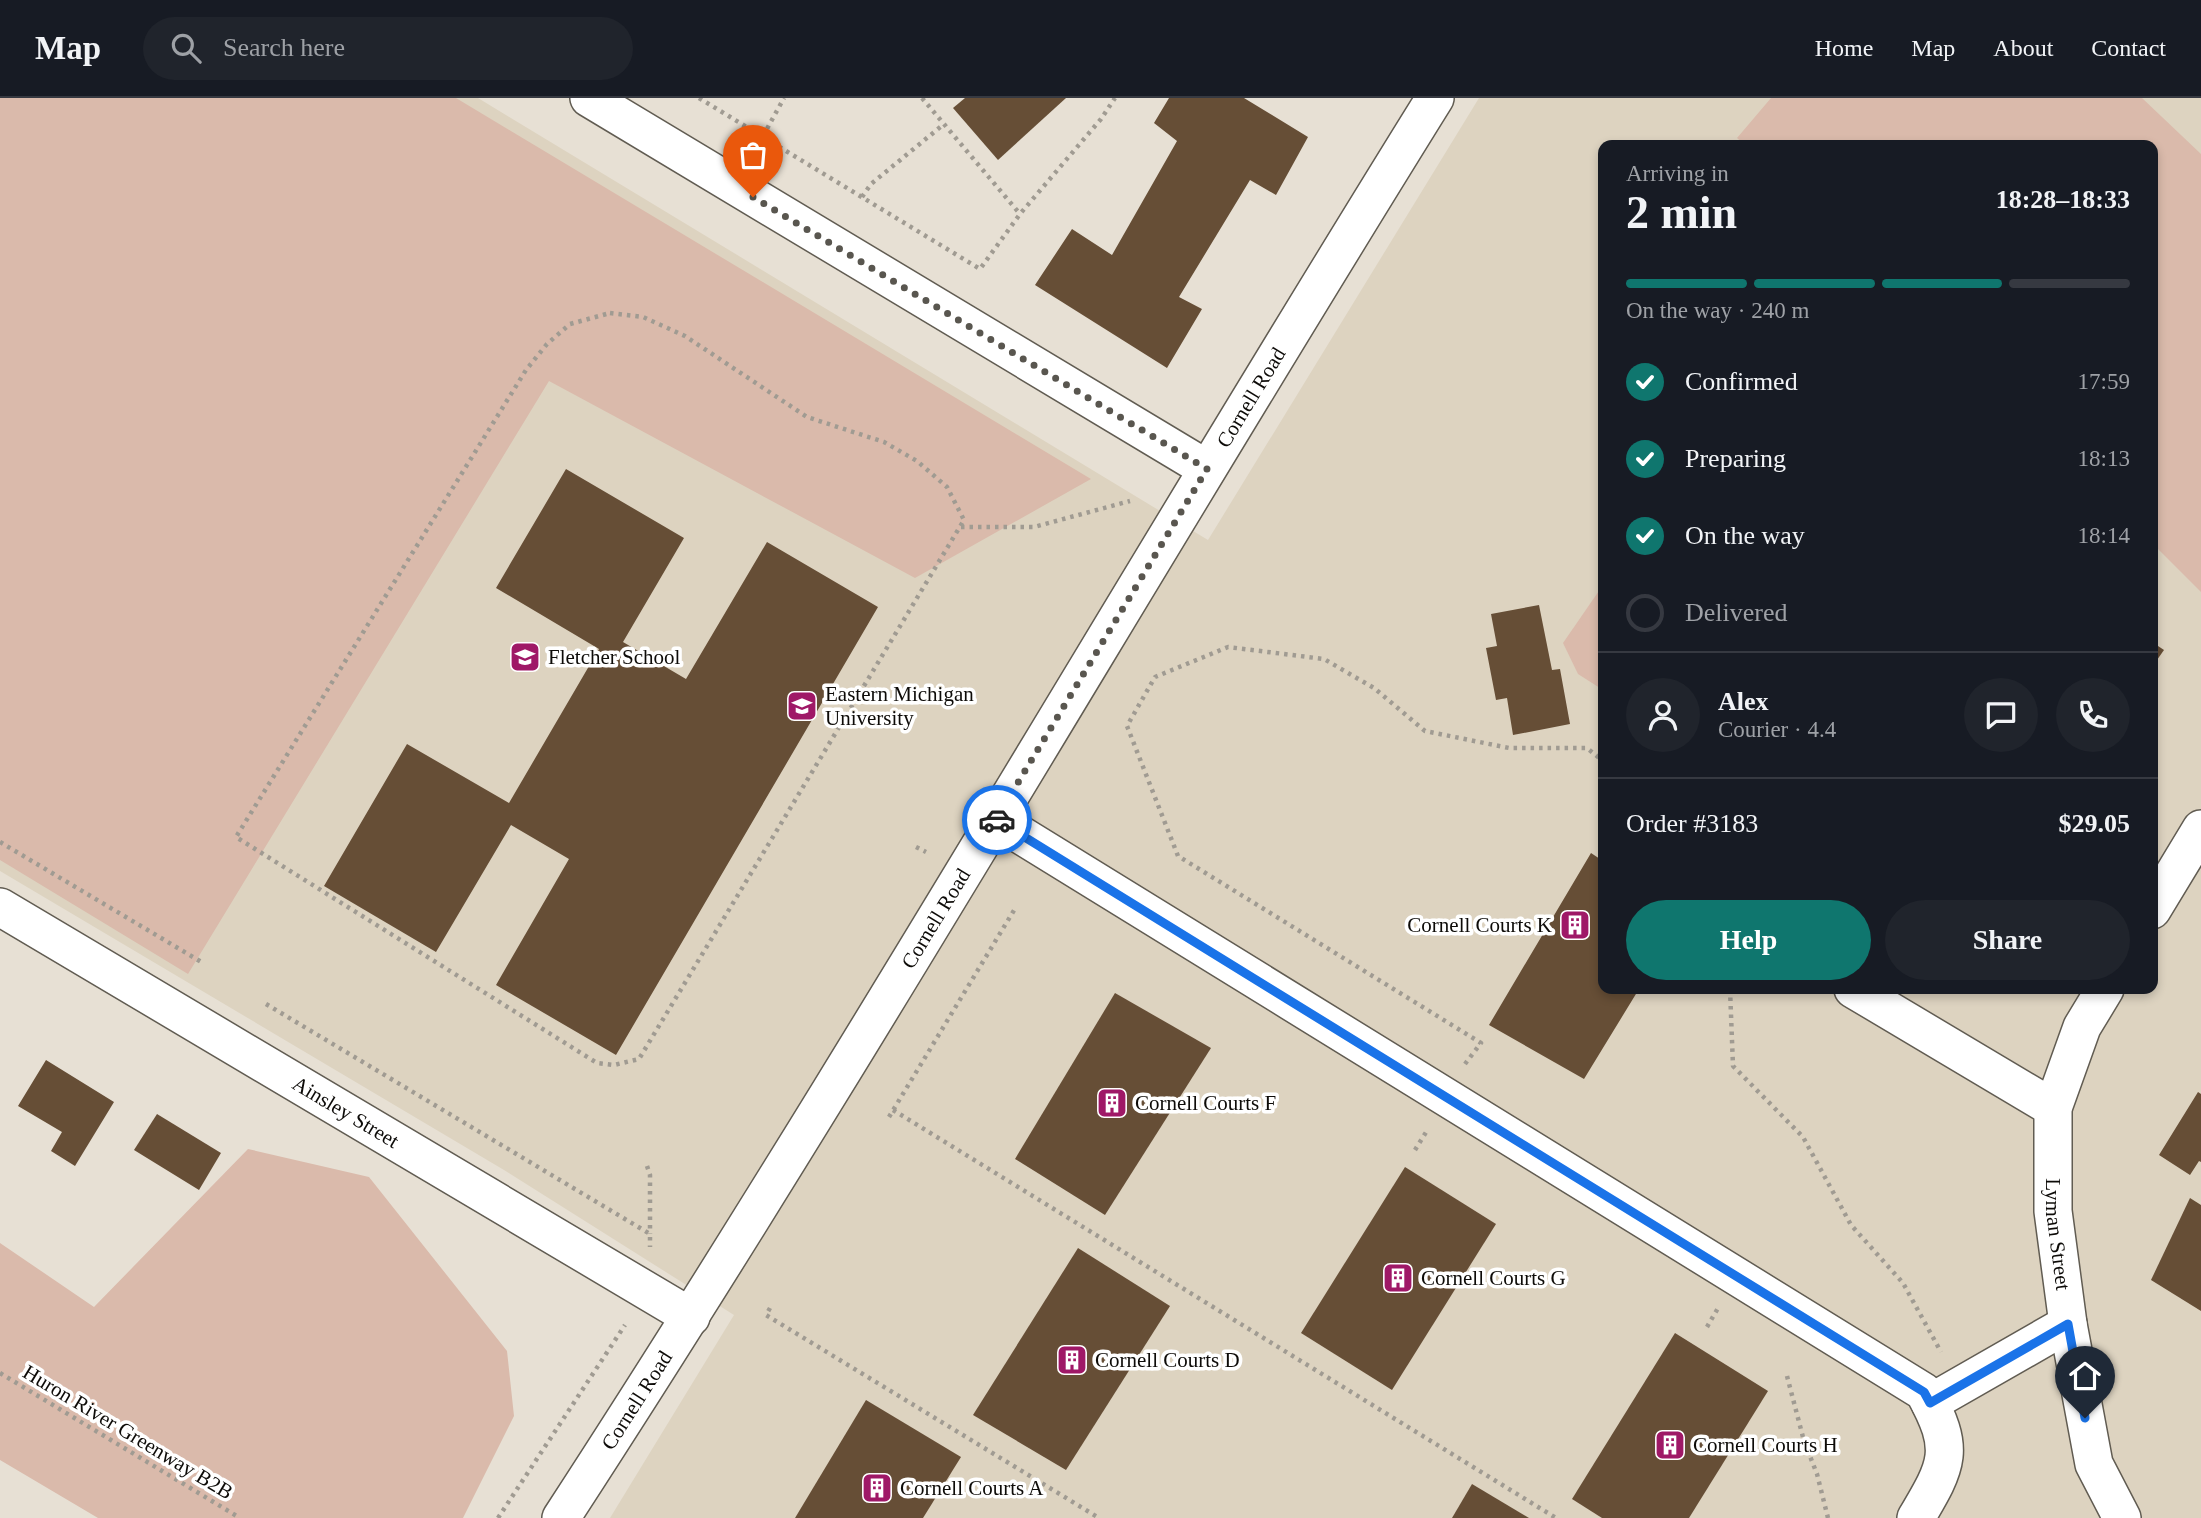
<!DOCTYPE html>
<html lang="en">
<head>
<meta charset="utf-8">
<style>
  :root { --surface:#171b24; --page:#20242c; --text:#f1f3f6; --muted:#9ea1a6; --line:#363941; --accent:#0f766e }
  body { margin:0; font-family:"Times New Roman",serif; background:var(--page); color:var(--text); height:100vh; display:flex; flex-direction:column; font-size:26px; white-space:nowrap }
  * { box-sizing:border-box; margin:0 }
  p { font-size:23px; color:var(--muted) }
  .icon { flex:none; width:38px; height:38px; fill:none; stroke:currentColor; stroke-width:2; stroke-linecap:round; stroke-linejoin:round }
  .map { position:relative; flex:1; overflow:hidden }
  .drawer { position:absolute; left:1598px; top:42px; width:560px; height:854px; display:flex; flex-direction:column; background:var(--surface); border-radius:14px; box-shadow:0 4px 10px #0003 }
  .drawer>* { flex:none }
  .pin { position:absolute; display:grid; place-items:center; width:60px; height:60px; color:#fff; margin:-72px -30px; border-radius:50% 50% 50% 0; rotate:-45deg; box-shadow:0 0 7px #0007 }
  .pin .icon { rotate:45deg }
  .courier { position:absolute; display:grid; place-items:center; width:70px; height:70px; margin:-35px; border:5px solid #1a73e8; border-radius:50%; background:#fff; color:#222; box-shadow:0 2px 9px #0007 }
  .head em { font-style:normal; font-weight:600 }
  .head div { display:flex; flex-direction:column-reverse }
  .head { display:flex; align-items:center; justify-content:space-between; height:119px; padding:0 28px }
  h1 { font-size:46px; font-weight:600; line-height:52px }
  .bar { display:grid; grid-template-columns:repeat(4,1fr); gap:10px 7px; align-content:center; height:84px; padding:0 28px }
  .bar i { height:9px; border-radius:5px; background:var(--line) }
  .bar .selected { background:var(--accent) }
  .bar p { grid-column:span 4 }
  .line { display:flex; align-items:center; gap:18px; padding:0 28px; border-top:2px solid var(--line) }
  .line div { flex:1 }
  .round { display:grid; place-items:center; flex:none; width:74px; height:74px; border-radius:37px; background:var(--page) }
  ol { padding:0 28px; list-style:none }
  li { display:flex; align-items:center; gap:21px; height:77px }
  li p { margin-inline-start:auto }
  li .icon { padding:7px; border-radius:50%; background:var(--accent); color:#fff; stroke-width:4 }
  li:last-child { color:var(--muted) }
  li i { width:38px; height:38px; border:4px solid var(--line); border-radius:50% }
  .primary-button { display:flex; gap:14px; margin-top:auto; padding:14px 28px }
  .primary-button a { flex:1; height:80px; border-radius:42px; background:var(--accent); color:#fff; font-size:28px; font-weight:600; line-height:80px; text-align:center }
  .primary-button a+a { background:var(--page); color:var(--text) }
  header { display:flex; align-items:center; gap:42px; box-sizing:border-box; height:98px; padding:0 35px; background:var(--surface); border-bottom:2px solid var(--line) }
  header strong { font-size:33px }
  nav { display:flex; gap:38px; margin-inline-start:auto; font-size:24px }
  .search { width:490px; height:63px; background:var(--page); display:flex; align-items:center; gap:18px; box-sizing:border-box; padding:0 24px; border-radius:38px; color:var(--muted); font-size:26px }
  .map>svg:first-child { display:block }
  .built { fill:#ddd3c0; fill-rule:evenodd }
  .green { fill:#dabaab }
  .building { fill:#664e36 }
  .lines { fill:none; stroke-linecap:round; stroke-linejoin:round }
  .minor-casing { stroke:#615c52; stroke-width:40 }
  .path { stroke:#a09b92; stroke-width:4.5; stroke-dasharray:3.5 5; stroke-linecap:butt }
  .minor { stroke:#fff; stroke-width:37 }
  .done { stroke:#59564f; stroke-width:7; stroke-dasharray:0 12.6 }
  .route { stroke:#1a73e8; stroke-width:9 }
  .labels { text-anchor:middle; stroke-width:7; stroke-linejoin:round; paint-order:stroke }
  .street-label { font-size:21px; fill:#0d0b08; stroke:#fff }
  .poi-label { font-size:21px; fill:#0d0b08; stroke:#fff; text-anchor:start }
</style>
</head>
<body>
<header>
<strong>Map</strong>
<div class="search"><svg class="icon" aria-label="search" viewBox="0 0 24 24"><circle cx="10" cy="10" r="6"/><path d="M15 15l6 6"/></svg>Search here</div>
<nav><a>Home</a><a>Map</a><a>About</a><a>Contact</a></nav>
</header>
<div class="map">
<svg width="2201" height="1420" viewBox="0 0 2201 1420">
  <rect width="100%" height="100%" fill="#e7e0d4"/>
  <path class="built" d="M 0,0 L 478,0 L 1208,442 L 1479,0 L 2201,0 L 2201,1420 L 610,1420 L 734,1217 L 504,1072 L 0,773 ZM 1603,47 L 2152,47 L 2152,891 L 1603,891 Z"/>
  <g class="green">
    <polygon points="0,0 456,0 1091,381 915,480 549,283 188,876 0,762"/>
    <polygon points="1771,0 2142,0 2201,56 2201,494 2153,446 2152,47 1745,47 1737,40"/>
    <polygon points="1603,487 1603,592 1578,576 1563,545"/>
    <polygon points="248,1051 369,1079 507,1253 514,1318 463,1420 98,1420 0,1362 0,1145 94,1209"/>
  </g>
  <g class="building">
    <polygon points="965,0 1066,0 998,62 953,10"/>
    <polygon points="1169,0 1244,0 1308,39 1276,97 1250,82 1179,199 1202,211 1167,270 1035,187 1072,131 1112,157 1177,43 1154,25"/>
    <polygon points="566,371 684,440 623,544 686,581 767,444 878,509 616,957 496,887 569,761 511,727 436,854 324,788 407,646 509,705 599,551 496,490"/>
    <polygon points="1539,507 1552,572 1560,571 1570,626 1513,637 1507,600 1496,602 1486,550 1497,548 1491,516"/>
    <polygon points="2152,544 2164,552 2152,569"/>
    <polygon points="1591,755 1603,763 1603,891 1639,891 1584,981 1489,927"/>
    <polygon points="1115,895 1211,950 1105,1117 1015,1061"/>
    <polygon points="46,962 114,1004 75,1068 51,1053 62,1034 18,1008"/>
    <polygon points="2198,994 2201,996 2201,1064 2199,1063 2190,1077 2159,1057"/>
    <polygon points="157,1016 221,1055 199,1092 134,1052"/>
    <polygon points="1405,1069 1496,1126 1392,1292 1301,1235"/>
    <polygon points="2190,1100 2201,1107 2201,1213 2151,1182"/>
    <polygon points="1078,1150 1170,1208 1066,1372 973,1317"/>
    <polygon points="1675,1235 1768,1293 1689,1420 1602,1420 1572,1401"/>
    <polygon points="866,1302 961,1359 923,1420 795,1420"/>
    <polygon points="1472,1386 1529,1420 1452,1420"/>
  </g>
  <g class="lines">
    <g class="minor-casing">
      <g id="minor">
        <polyline points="589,0 1207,371"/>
        <path d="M 995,721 L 1924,1294 C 1956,1352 1948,1366 1916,1420"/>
        <path id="s1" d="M 0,809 L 691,1219"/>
        <polyline points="2152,812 2201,731"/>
        <polyline points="1853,891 2053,1010"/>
        <path id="s2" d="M 2105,891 L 2082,929 L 2053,1010 L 2053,1113 L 2068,1226 L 2094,1366 L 2122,1420"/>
        <polyline points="1930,1305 2068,1226"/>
        <path id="s3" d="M 561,1420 C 864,954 1141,472 1435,0"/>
      </g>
    </g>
    <g class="path">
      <polyline points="699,0 980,171 1020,116 1101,21 1115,0"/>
      <polyline points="922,0 1020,116"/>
      <polyline points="763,38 784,0"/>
      <polyline points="862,99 871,86 944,26"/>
      <polygon points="610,215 643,219 685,238 807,319 884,344 917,363 947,389 964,422 639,961 614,967 597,965 236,739 526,272 547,246 570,226"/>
      <polyline points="961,429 1034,429 1130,403"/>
      <polyline points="0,744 203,865"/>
      <polyline points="916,749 926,754"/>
      <polyline points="1730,891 1733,968 1803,1039 1851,1127 1903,1185 1941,1254"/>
      <polyline points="266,906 650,1136 650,1149"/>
      <polyline points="1465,966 1481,945 1178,758 1127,628 1155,579 1228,549 1324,561 1374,590 1425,633 1509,650 1587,650 1603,663"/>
      <polyline points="893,1012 1556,1420"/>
      <polyline points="889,1019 1016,809"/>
      <polyline points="1415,1052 1428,1031"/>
      <polyline points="647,1068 650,1077 650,1136"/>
      <polyline points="770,1210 766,1217 1099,1420"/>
      <polyline points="1707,1229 1718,1210"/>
      <polyline points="0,1275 240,1420"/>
      <polyline points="1787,1278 1804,1343 1817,1376 1828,1420"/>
      <polyline points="498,1420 625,1227"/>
    </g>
    <use href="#minor" class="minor"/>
  </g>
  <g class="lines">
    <polyline class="done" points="753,99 1207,371 996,721 997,722"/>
    <polyline class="route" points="997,722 1924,1294 1930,1305 2068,1226 2085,1320"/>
  </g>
  <defs>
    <g id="school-square" transform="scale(1.575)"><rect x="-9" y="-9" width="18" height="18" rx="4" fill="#9f1867" stroke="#fff"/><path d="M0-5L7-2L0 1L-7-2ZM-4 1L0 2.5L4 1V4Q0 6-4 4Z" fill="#fff"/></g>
    <g id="university-square" transform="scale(1.575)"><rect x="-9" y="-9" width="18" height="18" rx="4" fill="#9f1867" stroke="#fff"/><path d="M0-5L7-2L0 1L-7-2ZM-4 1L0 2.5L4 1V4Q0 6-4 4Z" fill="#fff"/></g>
    <g id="building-square" transform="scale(1.575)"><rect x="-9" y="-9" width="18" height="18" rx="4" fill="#9f1867" stroke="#fff"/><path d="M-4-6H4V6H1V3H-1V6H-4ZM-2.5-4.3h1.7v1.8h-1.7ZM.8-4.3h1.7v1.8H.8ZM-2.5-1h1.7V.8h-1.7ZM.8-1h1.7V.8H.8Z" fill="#fff"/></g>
  </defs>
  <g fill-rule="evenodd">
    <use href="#school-square" x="525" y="559"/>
    <use href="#university-square" x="802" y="608"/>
    <use href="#building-square" x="1575" y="827"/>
    <use href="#building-square" x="1112" y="1005"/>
    <use href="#building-square" x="1398" y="1180"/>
    <use href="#building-square" x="1072" y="1262"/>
    <use href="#building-square" x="1670" y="1347"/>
    <use href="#building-square" x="877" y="1390"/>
  </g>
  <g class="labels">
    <g class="street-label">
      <text dy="7" stroke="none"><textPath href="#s3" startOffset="1316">Cornell Road</textPath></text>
      <text dy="7" stroke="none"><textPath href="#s3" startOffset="707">Cornell Road</textPath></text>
      <text dy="7" stroke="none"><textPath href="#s1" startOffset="402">Ainsley Street</textPath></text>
      <text dy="7" stroke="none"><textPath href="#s2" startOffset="257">Lyman Street</textPath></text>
      <text dy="7" stroke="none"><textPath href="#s3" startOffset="140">Cornell Road</textPath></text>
      <text transform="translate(128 1334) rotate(31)" y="7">Huron River Greenway B2B</text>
    </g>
    <g class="poi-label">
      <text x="548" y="566">Fletcher School</text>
      <text x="825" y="603">Eastern Michigan<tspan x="825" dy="24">University</tspan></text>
      <text x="1552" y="834" text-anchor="end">Cornell Courts K</text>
      <text x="1135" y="1012">Cornell Courts F</text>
      <text x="1421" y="1187">Cornell Courts G</text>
      <text x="1095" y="1269">Cornell Courts D</text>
      <text x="1693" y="1354">Cornell Courts H</text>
      <text x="900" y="1397">Cornell Courts A</text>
    </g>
  </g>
</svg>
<div class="pin" style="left:753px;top:99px;background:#ea580c"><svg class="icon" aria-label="bag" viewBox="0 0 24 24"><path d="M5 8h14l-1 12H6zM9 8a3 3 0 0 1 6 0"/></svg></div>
<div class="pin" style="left:2085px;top:1320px;background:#1f2937"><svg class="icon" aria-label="home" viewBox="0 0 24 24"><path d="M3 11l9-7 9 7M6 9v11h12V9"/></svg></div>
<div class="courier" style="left:997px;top:722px"><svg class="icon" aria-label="car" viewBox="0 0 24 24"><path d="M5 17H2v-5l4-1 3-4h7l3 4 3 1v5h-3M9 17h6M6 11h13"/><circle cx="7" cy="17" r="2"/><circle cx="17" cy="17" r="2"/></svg></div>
<section class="drawer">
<div class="head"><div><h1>2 min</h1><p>Arriving in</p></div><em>18:28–18:33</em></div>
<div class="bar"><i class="selected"></i><i class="selected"></i><i class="selected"></i><i></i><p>On the way · 240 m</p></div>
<ol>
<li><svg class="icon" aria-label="check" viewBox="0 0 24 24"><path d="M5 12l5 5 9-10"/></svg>Confirmed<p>17:59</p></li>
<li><svg class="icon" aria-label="check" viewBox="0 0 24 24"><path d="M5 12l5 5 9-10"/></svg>Preparing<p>18:13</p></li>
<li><svg class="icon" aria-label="check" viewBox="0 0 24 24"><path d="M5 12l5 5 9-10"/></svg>On the way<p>18:14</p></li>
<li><i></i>Delivered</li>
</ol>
<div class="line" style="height:126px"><a class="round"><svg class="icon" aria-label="person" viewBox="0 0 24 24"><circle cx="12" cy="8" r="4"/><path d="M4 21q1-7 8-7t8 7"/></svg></a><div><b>Alex</b><p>Courier · 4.4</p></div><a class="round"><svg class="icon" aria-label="chat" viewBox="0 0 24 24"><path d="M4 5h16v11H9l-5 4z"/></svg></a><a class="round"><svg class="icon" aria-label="phone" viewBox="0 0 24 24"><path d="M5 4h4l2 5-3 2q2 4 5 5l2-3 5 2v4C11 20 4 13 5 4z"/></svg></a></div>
<div class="line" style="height:91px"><div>Order #3183</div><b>$29.05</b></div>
<div class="primary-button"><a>Help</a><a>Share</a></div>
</section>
</div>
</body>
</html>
